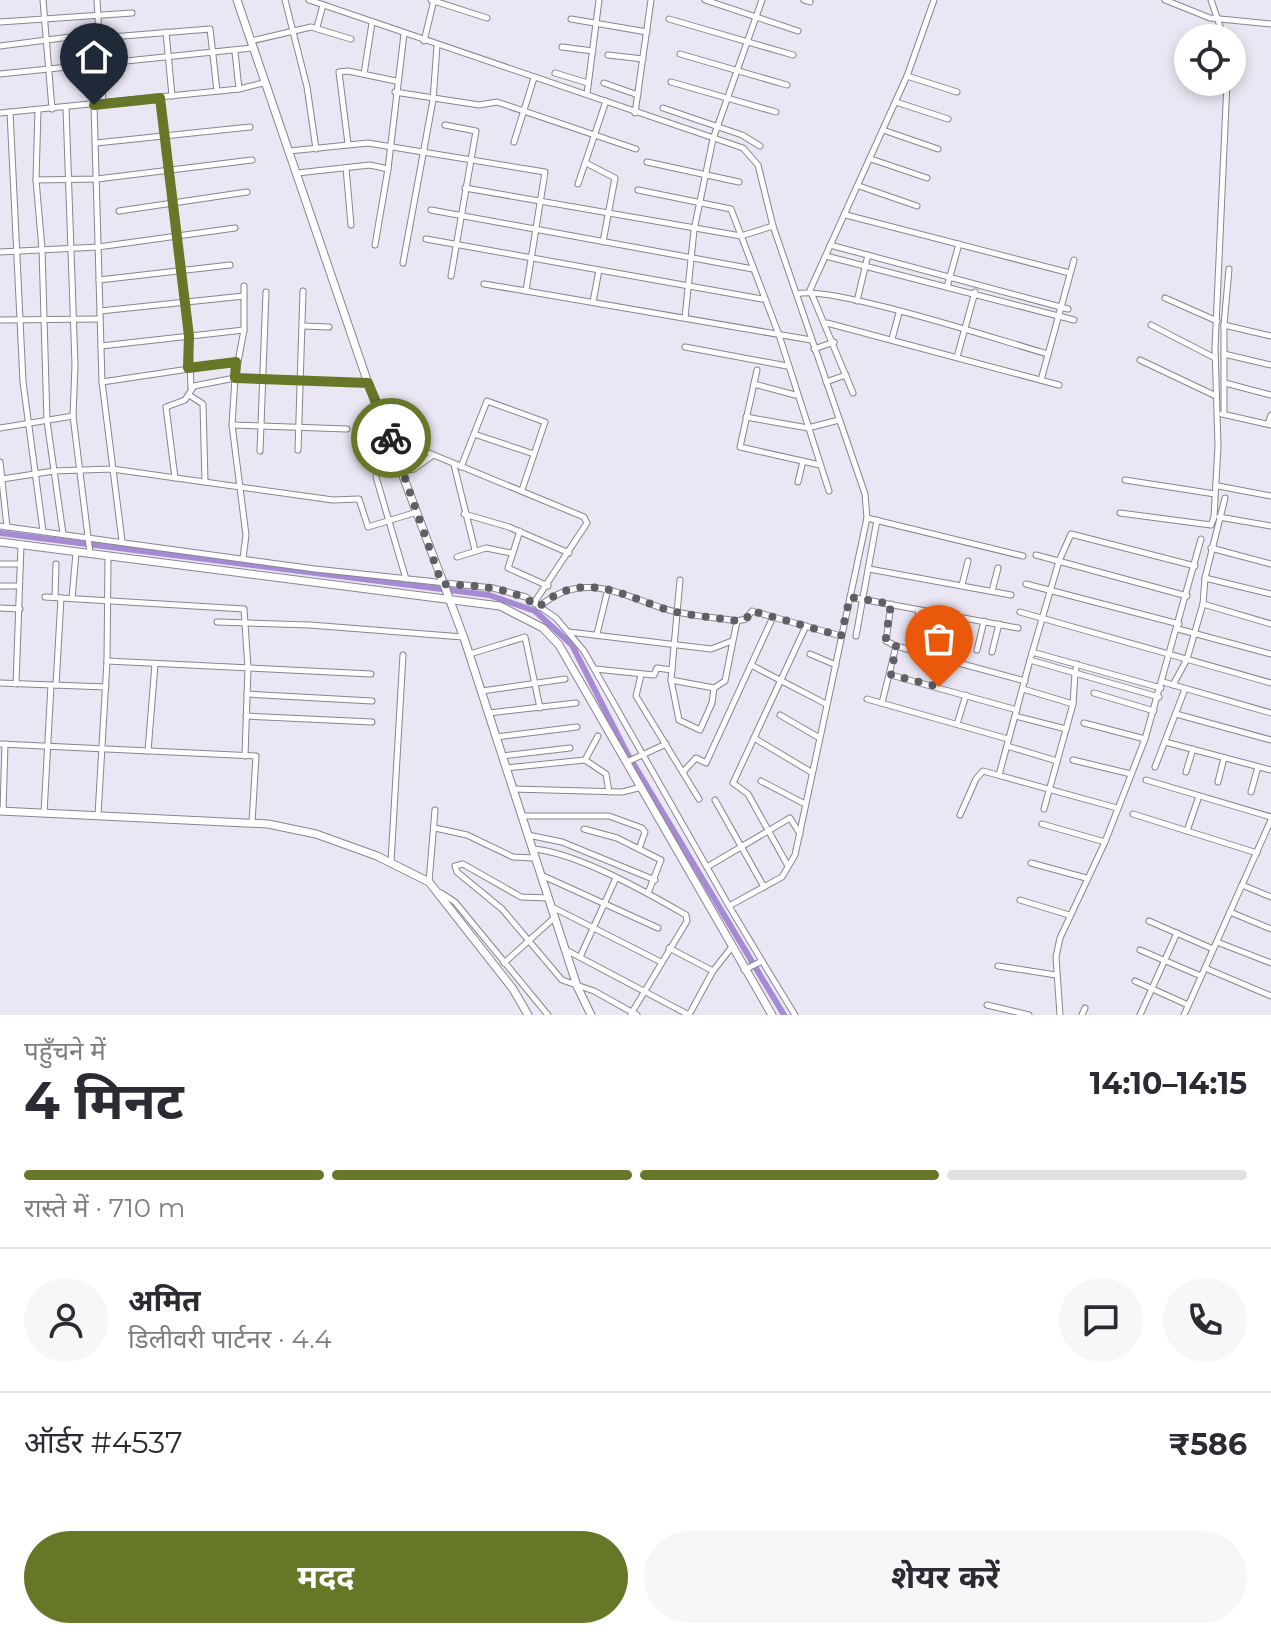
<!DOCTYPE html>
<html lang="hi">
<head>
<meta charset="utf-8">
<style>
  :root { --surface:#fff; --page:#f7f7f7; --text:#2b2b33; --muted:#7c7c81; --line:#e1e1e2; --accent:#667827 }
  body { margin:0; font-family:Montserrat,"Noto Sans Devanagari",sans-serif; background:var(--page); color:var(--text); height:100vh; display:flex; flex-direction:column; font-size:30px; white-space:nowrap }
  * { box-sizing:border-box; margin:0 }
  p { font-size:26px; color:var(--muted) }
  .icon { flex:none; width:44px; height:44px; fill:none; stroke:currentColor; stroke-width:2; stroke-linecap:round; stroke-linejoin:round }
  .map { position:relative; height:1015px; overflow:hidden }
  .panel { display:flex; flex-direction:column; background:var(--surface); flex:1 }
  .panel>* { flex:none }
  .controls { position:absolute; left:1174px; top:24px; display:grid; gap:16px }
  .controls a { display:grid; place-items:center; width:72px; height:72px; border-radius:50%; background:var(--surface); box-shadow:0 4px 12px #0003; font-size:40px }
  .pin { position:absolute; display:grid; place-items:center; width:68px; height:68px; color:#fff; margin:-82px -34px; border-radius:50% 50% 50% 0; rotate:-45deg; box-shadow:0 0 8px #0007 }
  .pin .icon { rotate:45deg }
  .courier { position:absolute; display:grid; place-items:center; width:80px; height:80px; margin:-40px; border:6px solid #667827; border-radius:50%; background:#fff; color:#222; box-shadow:0 2px 10px #0007 }
  .headline em { font-style:normal; font-weight:700 }
  .headline div { display:flex; flex-direction:column-reverse }
  .headline { display:flex; align-items:center; justify-content:space-between; height:136px; padding:0 24px }
  h1 { font-size:52px; font-weight:700; line-height:60px }
  .bar { display:grid; grid-template-columns:repeat(4,1fr); gap:12px 8px; align-content:center; height:96px; padding:0 24px }
  .bar i { height:10px; border-radius:6px; background:var(--line) }
  .bar .on { background:var(--accent) }
  .bar p { grid-column:span 4 }
  .line { display:flex; align-items:center; gap:20px; padding:0 24px; border-top:2px solid var(--line) }
  .line div { flex:1 }
  .round { display:grid; place-items:center; flex:none; width:84px; height:84px; border-radius:42px; background:var(--page) }
  .cta { display:flex; gap:16px; margin-top:auto; padding:16px 24px }
  .cta a { flex:1; height:92px; border-radius:48px; background:var(--accent); color:#fff; font-size:32px; font-weight:700; line-height:92px; text-align:center }
  .cta a+a { background:var(--page); color:var(--text) }
  .map>svg:first-child { display:block }
  .lines { fill:none; stroke-linecap:round; stroke-linejoin:round }
  .canal { stroke:#a68bd4; stroke-width:6 }
  .street-casing { stroke:#888491; stroke-width:7 }
  .secondary-casing { stroke:#888491; stroke-width:9 }
  .street { stroke:#fff; stroke-width:5 }
  .secondary { stroke:#fff; stroke-width:7 }
  .done { stroke:#615e66; stroke-width:8; stroke-dasharray:0 14.4 }
  .route { stroke:#667827; stroke-width:10 }
</style>
</head>
<body>
<div class="map">
<svg width="1271" height="1015" viewBox="0 0 1271 1015">
  <rect width="100%" height="100%" fill="#eae6f3"/>
  <g class="lines">
    <polyline class="canal" points="0,533 489,595 535,611 572,645 627,753 784,1015"/>
    <g class="street-casing">
      <g id="street">
        <polyline points="43,0 52,109"/>
        <polyline points="97,0 103,104"/>
        <polyline points="285,0 307,87 316,149"/>
        <polyline points="309,0 743,148 758,165 773,226 865,494 867,518 795,855 782,877 729,906 762,961 744,970"/>
        <polyline points="431,0 487,18"/>
        <polyline points="705,0 798,31"/>
        <polyline points="804,0 810,2"/>
        <polyline points="1165,0 1210,18 1271,24"/>
        <polyline points="1211,0 1224,38"/>
        <polyline points="571,19 647,32"/>
        <polyline points="669,19 793,55"/>
        <polyline points="0,22 132,13"/>
        <polyline points="317,27 323,5"/>
        <polyline points="166,32 172,96"/>
        <polyline points="251,41 311,27 351,39"/>
        <polyline points="424,41 434,0"/>
        <polyline points="0,46 70,37 74,40 210,29 217,91"/>
        <polyline points="562,47 593,51"/>
        <polyline points="235,52 239,89"/>
        <polyline points="680,54 787,85"/>
        <polyline points="608,55 643,59"/>
        <polyline points="555,73 588,83"/>
        <polyline points="0,74 252,48"/>
        <polyline points="364,74 372,23"/>
        <polyline points="907,76 957,92"/>
        <polyline points="671,82 776,112"/>
        <polyline points="604,83 638,95"/>
        <polyline points="395,92 479,105 497,102 636,149"/>
        <polyline points="587,94 599,0"/>
        <polyline points="160,98 189,336 191,388"/>
        <polyline points="896,102 948,119"/>
        <polyline points="94,105 102,382 122,541"/>
        <polyline points="66,108 75,365 73,416 90,553"/>
        <polyline points="663,108 742,135 760,146"/>
        <polyline points="38,110 36,180 42,249 47,421 63,534"/>
        <polyline points="10,112 23,382 43,531"/>
        <polyline points="0,113 239,89 263,83"/>
        <polyline points="635,113 651,0"/>
        <polyline points="445,125 476,131 451,276"/>
        <polyline points="883,130 938,149"/>
        <polyline points="514,142 534,78"/>
        <polyline points="96,143 250,127"/>
        <polyline points="348,144 339,72 348,71 396,81"/>
        <polyline points="289,151 368,143 545,172 526,291 811,340"/>
        <polyline points="871,159 927,178"/>
        <polyline points="647,162 739,182"/>
        <polyline points="586,163 615,178 603,242"/>
        <polyline points="346,168 351,225"/>
        <polyline points="388,169 404,34"/>
        <polyline points="297,173 370,165 388,169 375,245"/>
        <polyline points="36,180 97,179 252,160"/>
        <polyline points="578,184 606,101"/>
        <polyline points="859,186 917,206"/>
        <polyline points="465,188 741,236 773,226"/>
        <polyline points="638,190 731,209 779,335 829,491"/>
        <polyline points="431,210 753,269"/>
        <polyline points="119,211 247,192"/>
        <polyline points="846,215 1070,273"/>
        <polyline points="426,239 762,299"/>
        <polyline points="830,245 1068,309"/>
        <polyline points="0,252 98,247 235,228"/>
        <polyline points="826,256 1074,320"/>
        <polyline points="403,263 433,100 437,46"/>
        <polyline points="99,280 230,265"/>
        <polyline points="484,284 526,291"/>
        <polyline points="244,286 244,330 235,378 368,383"/>
        <polyline points="947,287 959,244"/>
        <path d="M 797,294 C 828,284 1005,342 1048,354"/>
        <polyline points="1165,298 1217,321"/>
        <polyline points="857,301 868,255"/>
        <polyline points="593,302 599,270"/>
        <polyline points="100,311 244,296"/>
        <polyline points="685,318 694,230 713,139 762,0"/>
        <polyline points="0,320 100,319"/>
        <polyline points="827,323 1059,385"/>
        <polyline points="1151,325 1215,358"/>
        <polyline points="1224,325 1271,336"/>
        <polyline points="303,326 329,327"/>
        <polyline points="892,339 899,313"/>
        <polyline points="101,346 244,330"/>
        <polyline points="685,347 787,366"/>
        <polyline points="814,349 834,342"/>
        <polyline points="1224,354 1271,365"/>
        <polyline points="957,357 975,292"/>
        <polyline points="1140,360 1216,396"/>
        <polyline points="757,370 740,447 820,465"/>
        <polyline points="1041,380 1074,260"/>
        <polyline points="102,382 236,362"/>
        <polyline points="826,382 846,375"/>
        <polyline points="1225,383 1271,395"/>
        <polyline points="754,384 795,395"/>
        <polyline points="853,393 810,290 907,76 934,0"/>
        <polyline points="189,395 203,404 205,482"/>
        <polyline points="1222,414 1271,425"/>
        <polyline points="1224,414 1224,325 1229,269"/>
        <polyline points="746,417 808,428 839,420"/>
        <polyline points="1268,424 1271,415"/>
        <polyline points="232,425 347,429"/>
        <polyline points="0,428 73,416"/>
        <polyline points="474,434 534,454"/>
        <polyline points="390,437 584,517 587,523 534,603"/>
        <polyline points="298,450 303,291"/>
        <polyline points="260,451 266,292"/>
        <polyline points="0,462 7,527"/>
        <polyline points="454,465 475,550"/>
        <polyline points="461,467 487,401 545,422 522,490"/>
        <polyline points="402,471 414,469 432,456"/>
        <polyline points="376,477 406,579"/>
        <polyline points="175,478 166,407 185,400 194,386 235,378 232,425 246,535 243,558"/>
        <polyline points="2,479 54,471 112,469 333,500 359,499 368,527 417,512"/>
        <polyline points="1125,480 1215,494"/>
        <polyline points="798,482 803,461"/>
        <polyline points="1218,486 1271,496"/>
        <polyline points="1120,513 1211,525 1214,517 1218,446 1215,348 1227,82"/>
        <polyline points="464,514 509,527 569,553"/>
        <polyline points="1219,517 1271,526"/>
        <polyline points="867,518 1023,556"/>
        <polyline points="0,526 315,569 493,588 526,597 556,618 584,651 729,906"/>
        <polyline points="520,531 508,568 548,586"/>
        <polyline points="1211,548 1271,564"/>
        <polyline points="1036,555 1187,596"/>
        <polyline points="457,557 486,548 511,553"/>
        <polyline points="0,564 20,564"/>
        <polyline points="869,569 1011,595"/>
        <polyline points="1205,578 1271,594"/>
        <polyline points="680,580 671,680 679,720 700,730 712,703 714,688 725,681 737,621"/>
        <polyline points="1026,584 1179,624"/>
        <polyline points="962,585 968,561"/>
        <polyline points="0,586 19,586"/>
        <polyline points="992,591 998,568"/>
        <polyline points="45,597 244,609 248,668 245,756"/>
        <polyline points="55,597 56,564"/>
        <polyline points="850,597 1018,628"/>
        <polyline points="72,598 76,553"/>
        <polyline points="891,604 886,641 896,646"/>
        <polyline points="1203,604 1271,624"/>
        <path d="M 539,607 C 580,571 618,593 662,608 C 685,616 713,617 737,621 L 746,619 L 752,611 L 773,617 L 706,763 L 696,758 L 683,772"/>
        <polyline points="0,608 20,609"/>
        <polyline points="1020,612 1271,683"/>
        <polyline points="773,617 841,636"/>
        <polyline points="217,622 310,625 463,637"/>
        <polyline points="1178,629 1271,654"/>
        <polyline points="569,632 711,649 732,641"/>
        <polyline points="597,634 608,589"/>
        <polyline points="856,636 877,520"/>
        <polyline points="948,647 955,615"/>
        <polyline points="913,650 919,610"/>
        <polyline points="977,650 984,621"/>
        <polyline points="992,652 999,624"/>
        <polyline points="1032,652 1161,688"/>
        <polyline points="470,654 525,637 540,708"/>
        <polyline points="810,654 836,665"/>
        <polyline points="1030,660 1059,561 1071,534 1195,566"/>
        <polyline points="107,661 371,674"/>
        <polyline points="751,665 826,704"/>
        <polyline points="595,669 654,675 657,668 672,670"/>
        <polyline points="641,675 636,696 699,799"/>
        <polyline points="891,675 1017,710"/>
        <polyline points="671,680 714,688"/>
        <polyline points="1163,682 1271,713"/>
        <polyline points="0,683 106,687"/>
        <polyline points="16,684 21,545"/>
        <polyline points="56,685 61,598"/>
        <polyline points="1173,685 1187,659 1203,604 1205,578 1225,498"/>
        <polyline points="1023,689 1073,704"/>
        <polyline points="482,691 565,679"/>
        <polyline points="1094,693 1154,711"/>
        <polyline points="247,694 372,701"/>
        <polyline points="867,699 1008,739"/>
        <polyline points="882,703 896,646 1025,681"/>
        <polyline points="489,713 576,703"/>
        <polyline points="1176,714 1271,740"/>
        <polyline points="780,715 818,737"/>
        <polyline points="246,716 372,722"/>
        <polyline points="1015,716 1066,729"/>
        <polyline points="1084,723 1145,739"/>
        <polyline points="957,724 966,695"/>
        <polyline points="496,737 577,727"/>
        <polyline points="754,738 811,772"/>
        <polyline points="1165,742 1271,770"/>
        <polyline points="0,744 256,756 252,823"/>
        <polyline points="1007,746 1057,761"/>
        <polyline points="148,751 155,664"/>
        <polyline points="502,756 570,748"/>
        <polyline points="585,760 606,774 609,792"/>
        <polyline points="1073,760 1131,774"/>
        <polyline points="627,762 666,744"/>
        <polyline points="1155,767 1185,689"/>
        <polyline points="506,768 585,760 598,736"/>
        <polyline points="1186,772 1193,749"/>
        <polyline points="999,775 1030,660 1075,673 1077,664"/>
        <polyline points="1146,780 1271,817"/>
        <polyline points="761,781 805,804"/>
        <polyline points="1218,782 1224,758"/>
        <polyline points="513,789 622,792 638,788"/>
        <polyline points="1251,792 1258,767"/>
        <polyline points="715,800 764,887"/>
        <polyline points="1044,809 1073,704 1075,673 1159,697"/>
        <polyline points="3,811 5,744"/>
        <polyline points="44,813 51,685"/>
        <polyline points="1133,814 1257,853"/>
        <polyline points="98,815 107,661 108,557"/>
        <polyline points="960,815 976,779 983,771 1117,808"/>
        <polyline points="521,816 609,816 642,828 645,832 639,849"/>
        <polyline points="1042,824 1105,842"/>
        <polyline points="435,828 467,835 513,857 534,858"/>
        <polyline points="584,829 617,838 661,860 648,893"/>
        <polyline points="1187,831 1199,796"/>
        <polyline points="528,835 562,842 655,880"/>
        <path d="M 532,849 C 576,852 646,892 686,915 L 687,921 L 631,1014"/>
        <polyline points="391,862 403,655"/>
        <polyline points="1031,863 1086,878"/>
        <polyline points="788,866 748,794 733,783 806,626"/>
        <polyline points="707,867 790,818 800,834"/>
        <polyline points="541,875 658,928"/>
        <polyline points="429,882 435,810"/>
        <polyline points="1242,885 1271,897"/>
        <polyline points="441,893 455,902 548,1015"/>
        <polyline points="549,898 521,897 463,864 455,866 457,872 502,909 562,980 594,991 637,1015"/>
        <polyline points="1020,900 1069,915"/>
        <polyline points="552,907 661,962"/>
        <polyline points="1230,912 1271,929"/>
        <polyline points="1149,921 1213,949"/>
        <polyline points="1217,942 1271,963"/>
        <polyline points="669,948 713,971"/>
        <polyline points="566,950 689,1015 713,971 731,948"/>
        <polyline points="1140,950 1201,976"/>
        <polyline points="580,957 616,878"/>
        <polyline points="762,961 795,1015"/>
        <polyline points="504,963 554,918"/>
        <polyline points="998,966 1056,975"/>
        <polyline points="1205,968 1271,996"/>
        <polyline points="1135,981 1188,1005"/>
        <polyline points="987,1005 1029,1015"/>
        <polyline points="1060,1015 1056,957 1060,938 1105,842 1145,739 1201,539"/>
        <polyline points="1082,1015 1085,1008"/>
        <polyline points="1140,1015 1177,933"/>
        <polyline points="1184,1015 1271,820"/>
      </g>
    </g>
    <g class="secondary-casing">
      <g id="secondary">
        <polyline points="237,0 368,383 464,638 577,986 591,1015"/>
        <polyline points="0,542 500,606 543,628 559,645 772,1015"/>
        <polyline points="0,811 268,824 316,834 377,856 429,882 513,989 528,1015"/>
      </g>
    </g>
    <use href="#street" class="street"/>
    <use href="#secondary" class="secondary"/>
  </g>
  <g class="lines">
    <path class="done" d="M 391,438 L 442,584 C 476,586 511,586 539,607 C 580,570 618,593 662,608 C 685,616 713,617 737,621 L 746,619 L 752,611 L 841,636 L 850,597 L 891,604 L 886,636 L 886,641 L 896,646 L 891,675 L 939,687"/>
    <polyline class="route" points="94,105 160,98 189,336 188,368 236,362 235,378 368,383 391,438"/>
  </g>
</svg>
<div class="controls">
<a><svg class="icon" aria-label="locate" viewBox="0 0 24 24"><circle cx="12" cy="12" r="6"/><path d="M12 2v4M12 18v4M2 12h4M18 12h4"/></svg></a>
</div>
<div class="pin" style="left:939px;top:687px;background:#ea580c"><svg class="icon" aria-label="bag" viewBox="0 0 24 24"><path d="M5 8h14l-1 12H6zM9 8a3 3 0 0 1 6 0"/></svg></div>
<div class="pin" style="left:94px;top:105px;background:#1f2937"><svg class="icon" aria-label="home" viewBox="0 0 24 24"><path d="M3 11l9-7 9 7M6 9v11h12V9"/></svg></div>
<div class="courier" style="left:391px;top:438px"><svg class="icon" aria-label="bike" viewBox="0 0 24 24"><circle cx="6" cy="16" r="4"/><circle cx="18" cy="16" r="4"/><path d="M6 16l4-8h5l3 8M10 8l3 8H6M13 5h3"/></svg></div>
</div>
<section class="panel">
<div class="headline"><div><h1>4 मिनट</h1><p>पहुँचने में</p></div><em>14:10–14:15</em></div>
<div class="bar"><i class="on"></i><i class="on"></i><i class="on"></i><i></i><p>रास्ते में · 710 m</p></div>
<div class="line" style="height:144px"><a class="round"><svg class="icon" aria-label="person" viewBox="0 0 24 24"><circle cx="12" cy="8" r="4"/><path d="M4 21q1-7 8-7t8 7"/></svg></a><div><b>अमित</b><p>डिलीवरी पार्टनर · 4.4</p></div><a class="round"><svg class="icon" aria-label="chat" viewBox="0 0 24 24"><path d="M4 5h16v11H9l-5 4z"/></svg></a><a class="round"><svg class="icon" aria-label="phone" viewBox="0 0 24 24"><path d="M5 4h4l2 5-3 2q2 4 5 5l2-3 5 2v4C11 20 4 13 5 4z"/></svg></a></div>
<div class="line" style="height:104px"><div>ऑर्डर #4537</div><b>₹586</b></div>
<div class="cta"><a>मदद</a><a>शेयर करें</a></div>
</section>
</body>
</html>
